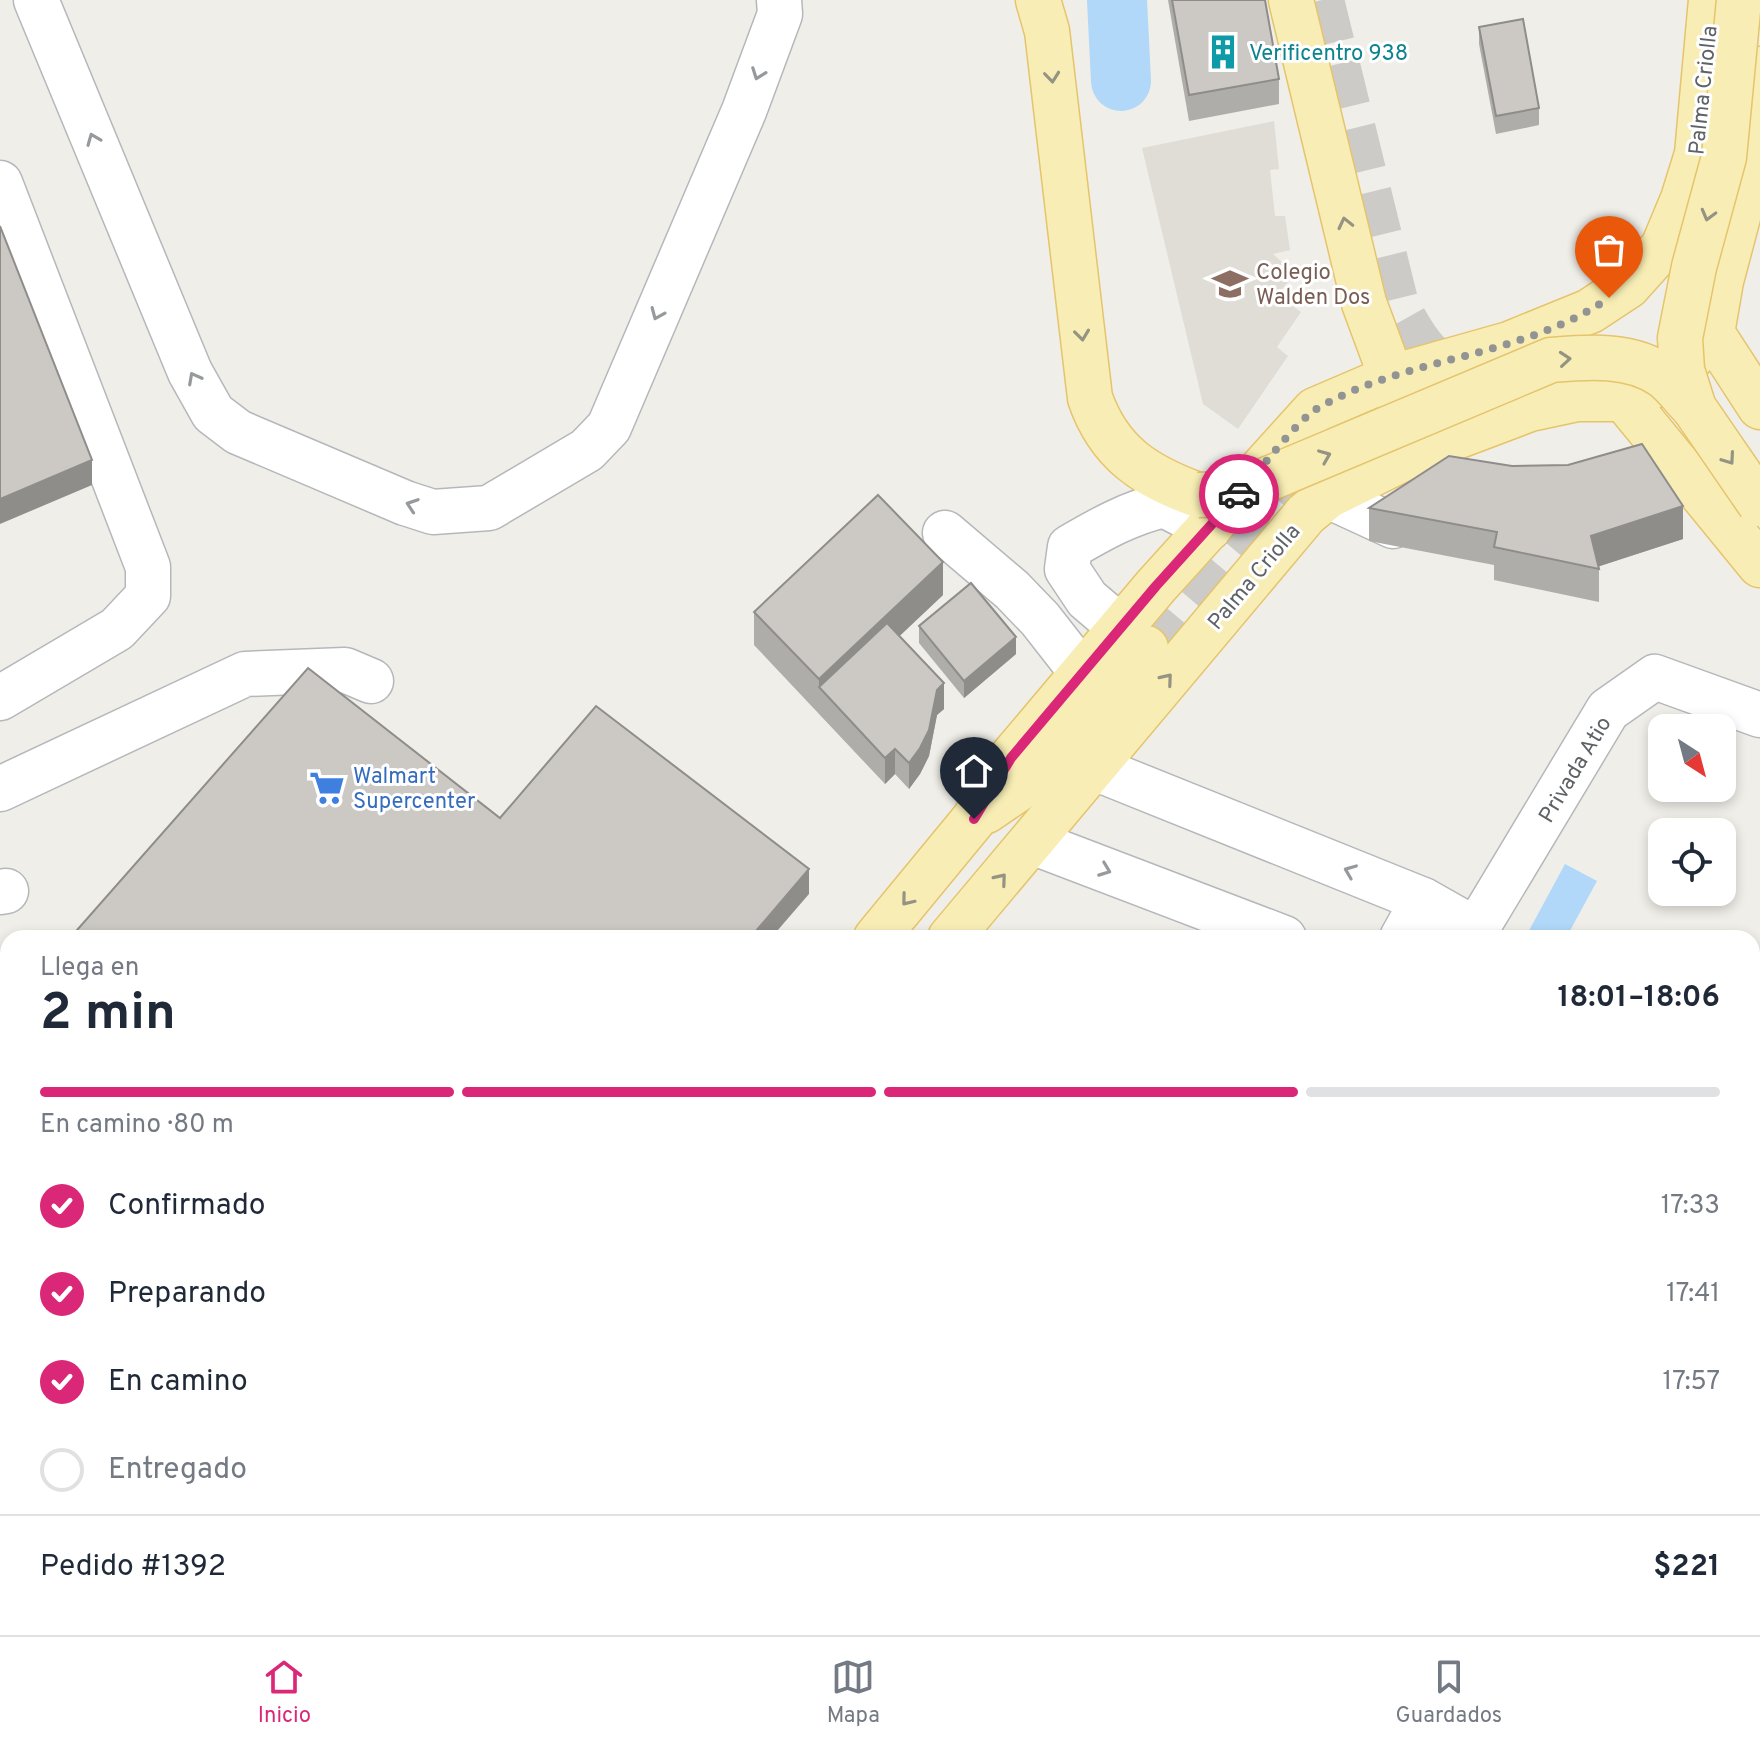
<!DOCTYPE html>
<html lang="es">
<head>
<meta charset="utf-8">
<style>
  :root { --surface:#fff; --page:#f6f6f7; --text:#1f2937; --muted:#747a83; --line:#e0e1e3; --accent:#db2777 }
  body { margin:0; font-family:Overpass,sans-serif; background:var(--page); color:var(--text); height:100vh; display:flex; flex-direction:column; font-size:30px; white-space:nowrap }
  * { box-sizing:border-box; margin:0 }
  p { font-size:26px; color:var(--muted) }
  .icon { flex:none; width:44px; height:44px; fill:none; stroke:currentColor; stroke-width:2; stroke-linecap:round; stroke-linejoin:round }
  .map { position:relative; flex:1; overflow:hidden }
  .drawer { position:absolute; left:0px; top:930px; width:1760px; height:706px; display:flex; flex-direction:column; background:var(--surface); border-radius:24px 24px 0 0; box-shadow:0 4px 12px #0003 }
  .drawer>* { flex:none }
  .needle { width:52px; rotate:144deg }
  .controls { position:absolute; left:1648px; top:714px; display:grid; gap:16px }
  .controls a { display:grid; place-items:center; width:88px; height:88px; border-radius:16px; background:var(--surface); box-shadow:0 4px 12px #0003; font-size:40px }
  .pin { position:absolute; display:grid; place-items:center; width:68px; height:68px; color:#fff; margin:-82px -34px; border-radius:50% 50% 50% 0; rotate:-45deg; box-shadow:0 0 8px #0007 }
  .pin .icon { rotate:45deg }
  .courier { position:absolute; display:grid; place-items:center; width:80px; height:80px; margin:-40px; border:6px solid #db2777; border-radius:50%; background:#fff; color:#222; box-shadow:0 2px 10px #0007 }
  .summary em { font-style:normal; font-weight:700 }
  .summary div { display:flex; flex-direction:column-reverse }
  .summary { display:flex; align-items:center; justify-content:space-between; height:136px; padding:0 40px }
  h1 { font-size:52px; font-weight:700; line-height:60px }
  .bar { display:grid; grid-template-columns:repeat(4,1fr); gap:12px 8px; align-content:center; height:96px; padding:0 40px }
  .bar i { height:10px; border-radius:6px; background:var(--line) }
  .bar .current { background:var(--accent) }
  .bar p { grid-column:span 4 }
  .line { display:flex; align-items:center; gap:20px; padding:0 40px; border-top:2px solid var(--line) }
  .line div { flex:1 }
  ol { padding:0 40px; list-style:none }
  li { display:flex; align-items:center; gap:24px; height:88px }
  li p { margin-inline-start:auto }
  li .icon { padding:8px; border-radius:50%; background:var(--accent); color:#fff; stroke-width:4 }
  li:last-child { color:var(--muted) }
  li i { width:44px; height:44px; border:4px solid var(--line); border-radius:50% }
  .dock { display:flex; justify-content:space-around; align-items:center; height:112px; border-top:2px solid var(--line); background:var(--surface); font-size:22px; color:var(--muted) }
  .dock a { display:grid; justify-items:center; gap:4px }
  .dock .current { color:var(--accent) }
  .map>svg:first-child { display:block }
  .education { fill:#e0ddd7 }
  .water { fill:#b1d8f8 }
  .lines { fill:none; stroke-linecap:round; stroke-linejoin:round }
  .river { stroke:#b1d8f8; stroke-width:60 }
  .major-tunnel { stroke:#cccbc8; stroke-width:44; stroke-dasharray:44 22; stroke-linecap:butt }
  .minor-casing { stroke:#b5b8bb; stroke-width:47 }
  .major-casing { stroke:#e5c46c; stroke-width:47 }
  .minor { stroke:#fff; stroke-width:44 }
  .major { stroke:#f8eeb5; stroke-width:44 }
  .major-bridge-casing { stroke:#e5c46c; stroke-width:47; stroke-linecap:butt }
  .major-bridge { stroke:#f8eeb5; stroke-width:44 }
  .wall { fill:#afada9 }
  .shaded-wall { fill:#8f8d8a }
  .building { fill:#ccc9c5; stroke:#8f8d8a; stroke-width:2 }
  .oneway { stroke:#979a9c }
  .oneway2 { stroke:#959482 }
  .done { stroke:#929494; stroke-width:8; stroke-dasharray:0 14.4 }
  .route { stroke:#db2777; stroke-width:10 }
  .labels { text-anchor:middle; stroke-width:6; stroke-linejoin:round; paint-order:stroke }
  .culture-label { font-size:22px; fill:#0d838f; stroke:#fff; text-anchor:start }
  .street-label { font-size:22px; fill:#5f6367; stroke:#fff }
  .education-label { font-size:22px; fill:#785e54; stroke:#fff; text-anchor:start }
  .shop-label { font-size:22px; fill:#366cbe; stroke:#fff; text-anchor:start }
</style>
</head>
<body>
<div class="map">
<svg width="1760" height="1635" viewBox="0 0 1760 1635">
  <rect width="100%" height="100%" fill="#f0eee8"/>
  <polygon class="education" points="1274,121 1279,169 1270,170 1275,216 1285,216 1290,250 1273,254 1295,274 1277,295 1301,312 1277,347 1288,356 1238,429 1203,404 1142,148"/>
  <polygon class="water" points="1565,864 1597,881 1566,938 1525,938"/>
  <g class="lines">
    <polyline class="river" points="1117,0 1121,81"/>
    <g class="major-tunnel">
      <path d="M 1322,0 L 1397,305 C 1417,340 1423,356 1461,375"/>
      <polyline points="1146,648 1322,439 1367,408 1409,394"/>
    </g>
    <g class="minor-casing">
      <g id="minor">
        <polyline points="36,0 190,372 213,413 238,432 405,503 433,512 489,508 587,450 609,427 744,111 780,14 779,0"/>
        <polyline points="0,183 148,567 148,596 117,629 0,698"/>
        <polyline points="1328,496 1393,526"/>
        <polyline points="945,533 1012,590 1040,619 1083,674"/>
        <path d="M 1121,628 L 1087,599 L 1067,569 L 1070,547 C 1101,529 1129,513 1164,505 L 1209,528"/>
        <polyline points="1092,767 1423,900 1476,930"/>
        <polyline points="0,789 245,674 345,670 371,681"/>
        <polyline points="1032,842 1284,938"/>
        <polyline points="0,892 6,891"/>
        <polyline points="1402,938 1423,900"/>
        <polyline points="1471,938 1608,710 1655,677 1760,715"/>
        <polyline points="0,988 8,995"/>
        <polyline points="1752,1310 1760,1290"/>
        <polyline points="0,1365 8,1354"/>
        <polyline points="932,1628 935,1635"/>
        <polyline points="1610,1628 1624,1635"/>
        <polyline points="707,1635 716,1628"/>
        <polyline points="1115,1635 1118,1628"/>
        <polyline points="1570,1635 1574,1628"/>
      </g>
    </g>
    <g class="major-casing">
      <g id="major">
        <path d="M 1038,0 L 1047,31 L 1090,398 C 1109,453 1145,476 1198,495"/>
        <polyline points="1291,0 1364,303 1401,403"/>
        <polyline points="1712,333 1760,407"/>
        <polyline points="1624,399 1760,565"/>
        <polyline points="986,811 1036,777 1146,648"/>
        <polyline points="876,938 974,819 1011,758 1156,586 1315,410 1392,377 1509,344 1590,311 1628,286 1663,247 1683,199 1697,154 1711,0"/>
        <polyline points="950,938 1306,514 1328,496 1419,451 1530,409 1577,399 1624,399 1676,376 1712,333 1721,281 1752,164 1760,69"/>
        <polyline points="376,1635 379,1628"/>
        <polyline points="434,1635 437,1628"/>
      </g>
    </g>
    <use href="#minor" class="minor"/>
    <use href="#major" class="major"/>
    <g class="major-bridge-casing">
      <g id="major-bridge">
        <polyline points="1739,0 1724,157 1694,267 1680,338 1682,370 1694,408 1760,504"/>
        <path d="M 1198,495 L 1225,494 L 1261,482 L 1551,360 C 1587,357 1631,353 1663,376 C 1674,384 1684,398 1694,408"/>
      </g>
    </g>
    <use href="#major-bridge" class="major-bridge"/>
  </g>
  <g class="wall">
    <polygon points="1168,0 1265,0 1279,79 1279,104 1189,121"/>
    <polygon points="1479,27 1539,108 1539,125 1496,134 1479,44"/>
    <polygon points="1369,508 1683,539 1599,566 1599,602 1494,580 1494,565 1369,541"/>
    <polygon points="943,595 899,636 944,709 937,715 929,756 920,774 909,789 895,774 885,784 754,645 754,612"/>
    <polygon points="919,626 1016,654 964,698 919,643"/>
    <polygon points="8,1499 8,1623 0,1616 0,1508"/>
    <polygon points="15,1628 262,1628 257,1635 23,1635"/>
  </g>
  <g class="shaded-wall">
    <polygon points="92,460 92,485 0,524 0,499"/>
    <polygon points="1683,506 1683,539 1594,568 1591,536"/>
    <polygon points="943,562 943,595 831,701 819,687 819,713 819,679"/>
    <polygon points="1016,637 1016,654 964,698 964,681"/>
    <polygon points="944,683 944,709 937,715 929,756 920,774 909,789 909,763 937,690"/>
    <polygon points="895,749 895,774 885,784 885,758"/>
    <polygon points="809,869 809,894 771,938 750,938"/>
    <polygon points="242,1628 262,1628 257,1635 236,1635"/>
  </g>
  <g class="building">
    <polygon points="1172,0 1265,0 1279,79 1189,95"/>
    <polygon points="1523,19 1539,108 1496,116 1479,27"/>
    <polygon points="0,226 92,460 0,499"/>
    <polygon points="1642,444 1683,506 1591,536 1599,569 1494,547 1497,532 1369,508 1449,456 1512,466 1568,465"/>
    <polygon points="878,495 943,562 819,679 754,612"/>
    <polygon points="971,583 1016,637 964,681 919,626"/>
    <polygon points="887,623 944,683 937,690 929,730 920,748 909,763 895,749 885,758 819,687"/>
    <polygon points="308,668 500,818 596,706 809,869 750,938 70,938"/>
    <polygon points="8,1499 8,1597 0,1591 0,1508"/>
    <polygon points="47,1628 242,1628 236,1635 55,1635"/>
  </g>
  <defs><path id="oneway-chevron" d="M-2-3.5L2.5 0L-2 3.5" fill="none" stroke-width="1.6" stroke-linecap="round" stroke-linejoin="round" transform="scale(2)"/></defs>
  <g class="oneway">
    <use href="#oneway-chevron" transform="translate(758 74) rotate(110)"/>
    <use href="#oneway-chevron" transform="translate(93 139) rotate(-112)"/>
    <use href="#oneway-chevron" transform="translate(657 314) rotate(113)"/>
    <use href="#oneway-chevron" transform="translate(194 378) rotate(-118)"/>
    <use href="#oneway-chevron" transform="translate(412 505) rotate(-161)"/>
    <use href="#oneway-chevron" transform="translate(1105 870) rotate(21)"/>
    <use href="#oneway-chevron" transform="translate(1350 871) rotate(-158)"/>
  </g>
  <g class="oneway2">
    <use href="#oneway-chevron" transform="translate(1052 77) rotate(84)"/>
    <use href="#oneway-chevron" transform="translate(1708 215) rotate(105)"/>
    <use href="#oneway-chevron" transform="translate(1345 223) rotate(-103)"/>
    <use href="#oneway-chevron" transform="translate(1082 335) rotate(83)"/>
    <use href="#oneway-chevron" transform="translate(1565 359) rotate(-5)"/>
    <use href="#oneway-chevron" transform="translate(1325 456) rotate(-22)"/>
    <use href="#oneway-chevron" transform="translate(1729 459) rotate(55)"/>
    <use href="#oneway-chevron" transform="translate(1167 679) rotate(-50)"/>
    <use href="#oneway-chevron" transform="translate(1001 879) rotate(-50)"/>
    <use href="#oneway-chevron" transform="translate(907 900) rotate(129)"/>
  </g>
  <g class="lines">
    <path class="done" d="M 1239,494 C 1257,474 1297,420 1318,408 C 1408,356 1522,358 1609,298"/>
    <polyline class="route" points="974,819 1011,758 1156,586 1239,494"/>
  </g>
  <defs>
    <g id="building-bare" transform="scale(2.76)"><path d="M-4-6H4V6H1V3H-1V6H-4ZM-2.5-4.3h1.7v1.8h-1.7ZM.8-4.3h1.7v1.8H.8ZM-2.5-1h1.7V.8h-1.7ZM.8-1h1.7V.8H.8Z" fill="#0f9aa8" stroke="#fff" stroke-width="2.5" paint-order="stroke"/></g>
    <g id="school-bare" transform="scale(2.76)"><path d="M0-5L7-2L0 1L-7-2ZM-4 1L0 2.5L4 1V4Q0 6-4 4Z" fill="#8d6e63" stroke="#fff" stroke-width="2.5" paint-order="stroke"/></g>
    <g id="supermarket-bare" transform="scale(2.76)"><path d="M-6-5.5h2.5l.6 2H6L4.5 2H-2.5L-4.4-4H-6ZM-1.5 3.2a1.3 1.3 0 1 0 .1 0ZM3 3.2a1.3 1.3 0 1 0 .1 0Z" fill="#3f7fe0" stroke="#fff" stroke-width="2.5" paint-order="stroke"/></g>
  </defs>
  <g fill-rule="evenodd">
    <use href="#building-bare" x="1223" y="52"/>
    <use href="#school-bare" x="1230" y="284"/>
    <use href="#supermarket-bare" x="327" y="788"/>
  </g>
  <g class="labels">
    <g class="culture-label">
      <text x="1249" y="60">Verificentro 938</text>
    </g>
    <g class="street-label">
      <text transform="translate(1702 90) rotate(-84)" y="8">Palma Criolla</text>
      <text transform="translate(1253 576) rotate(-50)" y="8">Palma Criolla</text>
      <text transform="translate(1574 769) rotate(-59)" y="8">Privada Atio</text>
    </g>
    <g class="education-label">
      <text x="1256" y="279">Colegio<tspan x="1256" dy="25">Walden Dos</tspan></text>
    </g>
    <g class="shop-label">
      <text x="353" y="783">Walmart<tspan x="353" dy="25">Supercenter</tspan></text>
    </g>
  </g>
</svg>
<div class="controls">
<a><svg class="needle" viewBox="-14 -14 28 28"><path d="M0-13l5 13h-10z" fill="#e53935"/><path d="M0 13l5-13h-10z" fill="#747a83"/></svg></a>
<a><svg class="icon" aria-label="locate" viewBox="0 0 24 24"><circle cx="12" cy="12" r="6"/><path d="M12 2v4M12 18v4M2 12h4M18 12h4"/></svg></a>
</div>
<div class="pin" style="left:1609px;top:298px;background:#ea580c"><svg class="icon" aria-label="bag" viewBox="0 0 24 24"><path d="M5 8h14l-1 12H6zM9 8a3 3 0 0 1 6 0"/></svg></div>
<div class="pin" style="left:974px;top:819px;background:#1f2937"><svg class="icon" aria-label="home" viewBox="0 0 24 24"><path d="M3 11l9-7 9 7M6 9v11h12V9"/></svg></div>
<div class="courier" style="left:1239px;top:494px"><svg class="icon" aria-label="car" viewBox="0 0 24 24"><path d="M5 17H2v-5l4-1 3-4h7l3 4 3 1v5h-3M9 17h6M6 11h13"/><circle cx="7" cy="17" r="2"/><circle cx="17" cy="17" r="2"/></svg></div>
<section class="drawer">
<div class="summary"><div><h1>2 min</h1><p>Llega en</p></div><em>18:01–18:06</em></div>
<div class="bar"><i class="current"></i><i class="current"></i><i class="current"></i><i></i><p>En camino · 80 m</p></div>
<ol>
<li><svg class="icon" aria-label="check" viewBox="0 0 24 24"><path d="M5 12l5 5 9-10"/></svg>Confirmado<p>17:33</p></li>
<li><svg class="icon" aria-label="check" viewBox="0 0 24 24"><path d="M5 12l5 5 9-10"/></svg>Preparando<p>17:41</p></li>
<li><svg class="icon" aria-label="check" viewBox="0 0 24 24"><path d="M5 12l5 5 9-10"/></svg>En camino<p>17:57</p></li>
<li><i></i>Entregado</li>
</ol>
<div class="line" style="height:104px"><div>Pedido #1392</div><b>$221</b></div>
</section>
</div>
<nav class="dock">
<a class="current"><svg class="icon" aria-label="home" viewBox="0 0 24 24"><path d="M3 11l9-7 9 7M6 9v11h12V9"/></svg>Inicio</a>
<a><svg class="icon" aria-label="map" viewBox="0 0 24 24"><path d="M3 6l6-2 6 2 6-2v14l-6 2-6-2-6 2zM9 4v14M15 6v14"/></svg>Mapa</a>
<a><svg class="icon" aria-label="saved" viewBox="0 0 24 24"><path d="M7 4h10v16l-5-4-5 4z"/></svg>Guardados</a>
</nav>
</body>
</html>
